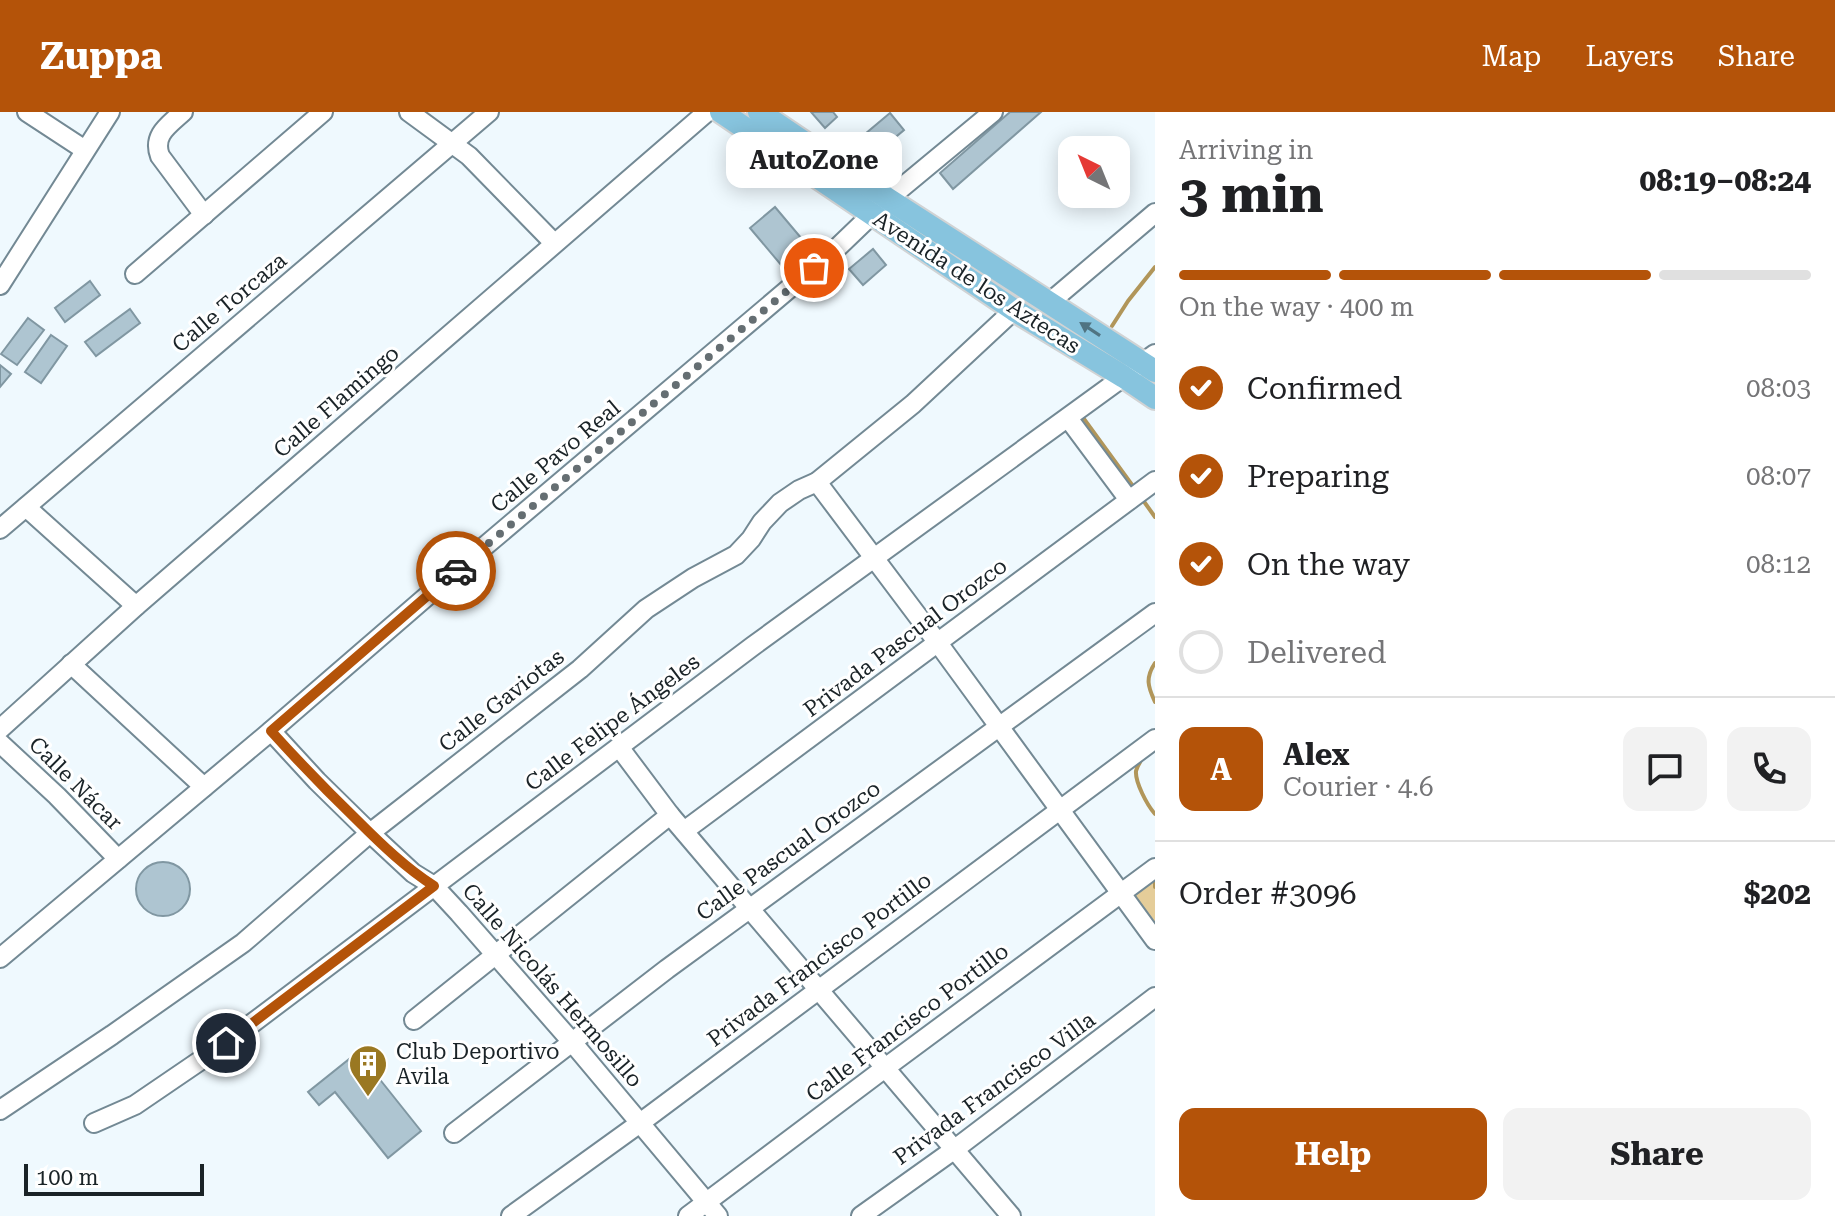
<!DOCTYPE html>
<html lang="en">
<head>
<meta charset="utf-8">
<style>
  :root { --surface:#fff; --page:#f2f2f2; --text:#202124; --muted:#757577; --line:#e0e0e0; --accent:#b45309 }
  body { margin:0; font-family:"Roboto Serif",serif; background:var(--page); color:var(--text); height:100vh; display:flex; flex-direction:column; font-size:30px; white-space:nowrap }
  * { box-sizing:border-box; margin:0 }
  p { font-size:26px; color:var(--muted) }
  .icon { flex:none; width:44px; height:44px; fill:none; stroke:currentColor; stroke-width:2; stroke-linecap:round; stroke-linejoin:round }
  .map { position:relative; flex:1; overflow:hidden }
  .drawer { display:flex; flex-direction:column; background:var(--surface); width:680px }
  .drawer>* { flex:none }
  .needle { width:52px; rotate:317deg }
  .fabs { position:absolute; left:1058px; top:24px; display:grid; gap:16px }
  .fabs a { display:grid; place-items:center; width:72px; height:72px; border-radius:16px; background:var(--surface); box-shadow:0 4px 20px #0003; font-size:40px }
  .scale { position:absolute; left:24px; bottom:20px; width:180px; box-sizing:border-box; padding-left:8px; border:4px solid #1a2327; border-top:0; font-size:22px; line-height:28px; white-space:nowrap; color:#1a2327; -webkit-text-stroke:6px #fff; paint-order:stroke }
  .pin { position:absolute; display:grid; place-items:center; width:68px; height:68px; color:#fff; margin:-34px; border:4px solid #fff; border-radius:50%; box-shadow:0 2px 8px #0007 }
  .courier { position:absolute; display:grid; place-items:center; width:80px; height:80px; margin:-40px; border:6px solid #b45309; border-radius:50%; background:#fff; color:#222; box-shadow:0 2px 10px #0007 }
  .bubble { position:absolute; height:56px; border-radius:16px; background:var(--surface); box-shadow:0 4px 20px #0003; font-size:26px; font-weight:700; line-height:56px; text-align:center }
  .head em { font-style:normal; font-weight:700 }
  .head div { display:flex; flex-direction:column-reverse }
  .head { display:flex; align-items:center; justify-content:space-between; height:136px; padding:0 24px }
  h1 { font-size:52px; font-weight:700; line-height:60px }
  .bar { display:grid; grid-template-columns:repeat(4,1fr); gap:12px 8px; align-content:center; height:96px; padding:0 24px }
  .bar i { height:10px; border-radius:6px; background:var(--line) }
  .bar .active { background:var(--accent) }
  .bar p { grid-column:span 4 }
  .line { display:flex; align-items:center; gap:20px; padding:0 24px; border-top:2px solid var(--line) }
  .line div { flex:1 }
  .round { display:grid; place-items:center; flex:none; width:84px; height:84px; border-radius:16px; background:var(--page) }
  ol { padding:0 24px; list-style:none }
  li { display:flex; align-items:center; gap:24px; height:88px }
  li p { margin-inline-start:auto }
  li .icon { padding:8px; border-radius:50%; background:var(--accent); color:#fff; stroke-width:4 }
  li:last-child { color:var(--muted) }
  li i { width:44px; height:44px; border:4px solid var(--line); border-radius:50% }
  .button { display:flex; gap:16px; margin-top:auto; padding:16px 24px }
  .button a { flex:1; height:92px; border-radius:16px; background:var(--accent); color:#fff; font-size:32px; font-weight:700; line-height:92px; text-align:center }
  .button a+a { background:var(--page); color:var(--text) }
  header { display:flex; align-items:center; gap:48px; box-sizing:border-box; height:112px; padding:0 40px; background:var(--accent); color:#fff }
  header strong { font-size:38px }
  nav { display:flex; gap:44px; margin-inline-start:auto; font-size:28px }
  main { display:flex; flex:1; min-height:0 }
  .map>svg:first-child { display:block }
  .green { fill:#e5cd99 }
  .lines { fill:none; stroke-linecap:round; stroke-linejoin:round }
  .stream { stroke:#b1965a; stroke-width:4 }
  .building { fill:#aec5d1; stroke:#8097a2; stroke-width:2 }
  .minor-casing { stroke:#738994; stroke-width:22 }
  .major-casing { stroke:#d1d3d4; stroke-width:26 }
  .minor { stroke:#fff; stroke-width:18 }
  .major { stroke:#87c4de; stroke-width:22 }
  .oneway { fill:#507482 }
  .done { stroke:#656e72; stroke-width:8; stroke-dasharray:0 14.4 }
  .route { stroke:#b45309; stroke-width:10 }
  .labels { text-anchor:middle; stroke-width:6; stroke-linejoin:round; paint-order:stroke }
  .street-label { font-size:22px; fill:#1a2327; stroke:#fff }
  .poi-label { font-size:22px; fill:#1a2327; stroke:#fff; text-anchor:start }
</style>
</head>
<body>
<header>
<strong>Zuppa</strong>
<nav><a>Map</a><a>Layers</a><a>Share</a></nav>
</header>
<main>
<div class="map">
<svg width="1155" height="1104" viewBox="0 0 1155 1104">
  <rect width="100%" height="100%" fill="#eff9fe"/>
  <polygon class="green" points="1155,762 1155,810 1132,780"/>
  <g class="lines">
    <g class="stream">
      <polyline points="1112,214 1128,189 1155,155"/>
      <polyline points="1084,307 1135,377"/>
      <polyline points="1140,384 1155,405"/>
      <path d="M 1155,551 C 1145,566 1148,575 1155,590"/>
      <path d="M 1142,647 C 1140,650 1137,655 1136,659 C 1135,670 1147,693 1155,702"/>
      <polyline points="1155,768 1155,775"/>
    </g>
  </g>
  <g class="building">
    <polygon points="811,0 833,0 837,5 825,16"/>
    <polygon points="1010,0 1041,0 953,77 940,61"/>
    <polygon points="890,1 904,18 866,50 852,33"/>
    <polygon points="775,95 807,133 782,154 750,116"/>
    <polygon points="873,137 886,153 863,173 849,157"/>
    <polygon points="90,169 100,183 65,210 55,196"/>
    <polygon points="130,197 140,211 96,244 85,230"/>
    <polygon points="28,206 44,218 17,253 1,242"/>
    <polygon points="51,223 67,234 41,271 25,260"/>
    <polygon points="0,253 11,262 0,275"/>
    <circle cx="163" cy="777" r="27"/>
    <polygon points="358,940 421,1019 388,1046 335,980 319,993 308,980"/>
  </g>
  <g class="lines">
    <g class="minor-casing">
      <g id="minor">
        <polyline points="27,0 85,38"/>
        <path d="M 183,0 C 169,13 152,23 160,44 L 204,103"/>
        <polyline points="409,0 469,44 554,131"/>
        <polyline points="135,162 323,0"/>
        <polyline points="0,173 110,0"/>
        <polyline points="1049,191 1155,101"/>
        <polyline points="1068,306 1129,388"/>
        <polyline points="817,370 938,531 1155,828"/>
        <polyline points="26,395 136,494"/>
        <polyline points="0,417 489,0"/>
        <polyline points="71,552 204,675"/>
        <polyline points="0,617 136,494 707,0"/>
        <polyline points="271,619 317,669 370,721 413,761 434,774 459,801 572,930 718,1104"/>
        <polyline points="0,631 57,684 118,747"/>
        <polyline points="619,635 670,703 1011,1104"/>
        <polyline points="684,719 1155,369"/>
        <polyline points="0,846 271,619 485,434 837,136 888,87 993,0"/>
        <polyline points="414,908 670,703"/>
        <polyline points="0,998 112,923 243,831 370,721 580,557 646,497 693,466 736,443 751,427 762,410 780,391 799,378 817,370 913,292 1014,198"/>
        <polyline points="94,1011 135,993 226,931 753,534 1155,242"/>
        <polyline points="454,1021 667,857 1155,501"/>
        <polyline points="511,1104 640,1011 1155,627"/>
        <polyline points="688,1104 885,956 1155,756"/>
        <polyline points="861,1104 955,1037 1155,885"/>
      </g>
    </g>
    <g class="major-casing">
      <g id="major">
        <polyline points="721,0 1014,198 1124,265 1155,286"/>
        <polyline points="759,0 888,87 1155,259"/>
      </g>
    </g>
    <use href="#minor" class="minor"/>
    <use href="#major" class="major"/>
  </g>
  <defs><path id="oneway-solid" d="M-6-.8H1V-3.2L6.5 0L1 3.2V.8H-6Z" transform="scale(2)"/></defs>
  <use class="oneway" href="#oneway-solid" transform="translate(1090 217) rotate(-147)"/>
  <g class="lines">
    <polyline class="done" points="456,459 814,156"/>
    <path class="route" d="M 226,931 L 434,774 C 406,756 382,733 358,709 C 328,680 299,650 271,619 L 456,459"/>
  </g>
  <defs>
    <g id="building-pin" transform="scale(2)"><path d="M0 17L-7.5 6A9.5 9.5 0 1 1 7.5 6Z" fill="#9a7822" stroke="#fff"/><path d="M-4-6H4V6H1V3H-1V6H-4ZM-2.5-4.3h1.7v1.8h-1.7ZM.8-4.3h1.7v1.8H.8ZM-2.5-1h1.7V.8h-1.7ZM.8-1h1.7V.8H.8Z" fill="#fff"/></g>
  </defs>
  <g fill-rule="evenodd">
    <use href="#building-pin" x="368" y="952"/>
  </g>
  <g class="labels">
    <g class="street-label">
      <text transform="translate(977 170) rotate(33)" y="8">Avenida de los Aztecas</text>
      <text transform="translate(229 190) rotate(-40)" y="8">Calle Torcaza</text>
      <text transform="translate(336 289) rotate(-41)" y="8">Calle Flamingo</text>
      <text transform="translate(555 344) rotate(-40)" y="8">Calle Pavo Real</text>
      <text transform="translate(905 525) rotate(-37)" y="8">Privada Pascual Orozco</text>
      <text transform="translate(501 588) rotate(-38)" y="8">Calle Gaviotas</text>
      <text transform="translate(612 610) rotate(-37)" y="8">Calle Felipe Ángeles</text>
      <text transform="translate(76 671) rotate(45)" y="8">Calle Nácar</text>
      <text transform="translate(788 738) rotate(-36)" y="8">Calle Pascual Orozco</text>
      <text transform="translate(819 847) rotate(-37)" y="8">Privada Francisco Portillo</text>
      <text transform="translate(553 873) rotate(49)" y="8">Calle Nicolás Hermosillo</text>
      <text transform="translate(907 910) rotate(-37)" y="8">Calle Francisco Portillo</text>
      <text transform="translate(994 976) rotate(-36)" y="8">Privada Francisco Villa</text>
    </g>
    <g class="poi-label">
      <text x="396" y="947">Club Deportivo<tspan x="396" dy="25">Avila</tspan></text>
    </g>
  </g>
</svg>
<div class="fabs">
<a><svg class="needle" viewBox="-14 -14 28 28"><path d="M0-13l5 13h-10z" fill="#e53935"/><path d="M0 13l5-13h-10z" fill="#757577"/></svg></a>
</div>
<div class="scale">100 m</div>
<div class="pin" style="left:814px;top:156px;background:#ea580c"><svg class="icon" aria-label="bag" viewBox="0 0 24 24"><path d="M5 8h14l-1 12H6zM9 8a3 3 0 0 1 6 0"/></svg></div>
<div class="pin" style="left:226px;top:931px;background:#1f2937"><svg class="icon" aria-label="home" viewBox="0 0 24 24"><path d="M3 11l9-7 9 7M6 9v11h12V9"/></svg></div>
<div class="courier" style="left:456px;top:459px"><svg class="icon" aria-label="car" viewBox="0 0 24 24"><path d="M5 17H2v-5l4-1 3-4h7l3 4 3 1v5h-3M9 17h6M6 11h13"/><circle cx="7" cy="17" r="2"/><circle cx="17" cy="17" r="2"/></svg></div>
<div class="bubble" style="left:726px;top:20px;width:176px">AutoZone</div>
</div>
<section class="drawer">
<div class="head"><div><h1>3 min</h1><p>Arriving in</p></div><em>08:19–08:24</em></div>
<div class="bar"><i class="active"></i><i class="active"></i><i class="active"></i><i></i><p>On the way · 400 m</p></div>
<ol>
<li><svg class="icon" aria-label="check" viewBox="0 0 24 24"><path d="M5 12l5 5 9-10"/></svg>Confirmed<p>08:03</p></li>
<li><svg class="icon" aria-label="check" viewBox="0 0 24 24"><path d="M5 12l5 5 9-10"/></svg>Preparing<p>08:07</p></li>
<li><svg class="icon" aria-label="check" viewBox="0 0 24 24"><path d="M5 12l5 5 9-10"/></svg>On the way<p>08:12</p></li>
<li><i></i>Delivered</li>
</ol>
<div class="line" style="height:144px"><b class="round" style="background:var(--accent);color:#fff">A</b><div><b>Alex</b><p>Courier · 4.6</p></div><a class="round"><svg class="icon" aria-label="chat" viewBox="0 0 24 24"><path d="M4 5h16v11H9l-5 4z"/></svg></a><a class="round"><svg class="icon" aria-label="phone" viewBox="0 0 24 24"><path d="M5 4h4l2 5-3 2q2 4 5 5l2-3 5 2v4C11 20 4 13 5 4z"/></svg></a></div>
<div class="line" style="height:104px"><div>Order #3096</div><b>$202</b></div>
<div class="button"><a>Help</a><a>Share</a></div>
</section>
</main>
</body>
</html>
